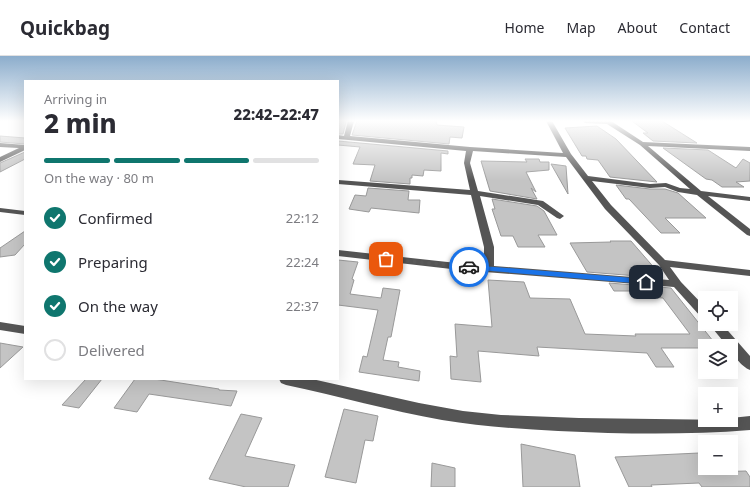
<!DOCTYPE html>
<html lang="en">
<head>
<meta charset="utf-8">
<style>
  :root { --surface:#fff; --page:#f7f7f7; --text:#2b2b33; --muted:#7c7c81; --line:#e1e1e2; --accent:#0f766e }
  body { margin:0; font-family:"Noto Sans",sans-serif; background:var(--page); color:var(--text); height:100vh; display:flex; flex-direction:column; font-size:15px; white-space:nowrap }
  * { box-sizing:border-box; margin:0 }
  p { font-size:13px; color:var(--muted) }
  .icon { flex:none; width:22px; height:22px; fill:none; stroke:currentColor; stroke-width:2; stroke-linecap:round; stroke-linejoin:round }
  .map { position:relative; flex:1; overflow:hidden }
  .details { position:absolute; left:24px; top:24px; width:315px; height:300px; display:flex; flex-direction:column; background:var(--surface); border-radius:0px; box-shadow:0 4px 16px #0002 }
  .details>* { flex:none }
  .tools { position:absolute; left:698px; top:235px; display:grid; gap:8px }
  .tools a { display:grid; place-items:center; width:40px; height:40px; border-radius:0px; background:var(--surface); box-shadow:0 4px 16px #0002; font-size:20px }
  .pin { position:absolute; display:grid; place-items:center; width:34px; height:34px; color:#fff; margin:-17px; border-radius:8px; box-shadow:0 2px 6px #0006 }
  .courier { position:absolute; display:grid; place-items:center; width:40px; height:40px; margin:-20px; border:3px solid #1a73e8; border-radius:50%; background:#fff; color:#222; box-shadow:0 1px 5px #0007 }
  .headline em { font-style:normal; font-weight:800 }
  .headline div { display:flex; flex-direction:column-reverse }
  .headline { display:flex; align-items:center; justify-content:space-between; height:68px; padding:0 20px }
  h1 { font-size:26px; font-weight:800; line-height:30px }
  .bar { display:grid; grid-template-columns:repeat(4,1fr); gap:6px 4px; align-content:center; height:48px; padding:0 20px }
  .bar i { height:5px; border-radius:3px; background:var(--line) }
  .bar .selected { background:var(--accent) }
  .bar p { grid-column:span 4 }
  ol { padding:0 20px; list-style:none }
  li { display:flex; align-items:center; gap:12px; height:44px }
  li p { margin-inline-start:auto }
  li .icon { padding:4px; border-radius:50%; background:var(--accent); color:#fff; stroke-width:4 }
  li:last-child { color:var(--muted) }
  li i { width:22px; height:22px; border:2px solid var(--line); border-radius:50% }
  header { display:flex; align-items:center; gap:24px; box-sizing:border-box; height:56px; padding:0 20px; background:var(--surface); border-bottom:1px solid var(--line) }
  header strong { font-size:19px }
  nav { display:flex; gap:22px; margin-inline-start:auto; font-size:14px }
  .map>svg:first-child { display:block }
  .building { fill:#c4c4c4; stroke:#999 }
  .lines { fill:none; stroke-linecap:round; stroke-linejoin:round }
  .minor { fill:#555; fill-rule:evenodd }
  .route { fill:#1a73e8 }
  .done { stroke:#595959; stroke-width:4; stroke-dasharray:0 7.2 }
</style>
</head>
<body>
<header>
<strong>Quickbag</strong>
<nav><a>Home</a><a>Map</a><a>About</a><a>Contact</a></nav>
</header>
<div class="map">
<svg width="750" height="431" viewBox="0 0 750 431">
  <rect width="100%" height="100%" fill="#fff"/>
  <g class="building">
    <polygon points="338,65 346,66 343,78 338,78"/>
    <polygon points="357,65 436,65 437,69 464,71 462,82 450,81 449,88 352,79"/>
    <polygon points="632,65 662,65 697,87 653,85 643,77 648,77"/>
    <polygon points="597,70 616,83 657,126 610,121 598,104 587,103 586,100 582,100 565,72"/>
    <polygon points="0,80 25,82 25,88 0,86"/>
    <polygon points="338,85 448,95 448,98 441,97 441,115 424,114 423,120 412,119 412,122 410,122 410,128 370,125 375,109 353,108 360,91 338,89"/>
    <polygon points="663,92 708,94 736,112 743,103 750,107 750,125 736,126 744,131 722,131 712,124 706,123"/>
    <polygon points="25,96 25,103 0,116 0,107"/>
    <polygon points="525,103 539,103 540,106 549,106 549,114 526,116 536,136 531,132 537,143 490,135 481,105 527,106"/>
    <polygon points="551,108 566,110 568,138"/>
    <polygon points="616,129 650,133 665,133 678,137 706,162 665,162 680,177 661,177 629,143 626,143"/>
    <polygon points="368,132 409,135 408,144 420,144 419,157 371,152 369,156 349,153 355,139 366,140"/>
    <polygon points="492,143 537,150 544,155 557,179 538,179 545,191 518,191 513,180 501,180 492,153 495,153"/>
    <polygon points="25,175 25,188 15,199 0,201 0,192"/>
    <polygon points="610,185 631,185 663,222 587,216 570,187 611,186"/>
    <polygon points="338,204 358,206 352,223 354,224 350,238 381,242 383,232 400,234 391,281 388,281 383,304 399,306 398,311 420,315 419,325 359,316 363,300 367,301 378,254 338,249"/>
    <polygon points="488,224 524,226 530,242 570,243 585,278 636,280 635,278 690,278 663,242 649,241 645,235 614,235 609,227 671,232 717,290 705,290 705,292 661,292 674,311 656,311 647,297 537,291 539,300 478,295 481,326 451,323 450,300 457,301 455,268 492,271"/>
    <polygon points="0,287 23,291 0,312"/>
    <polygon points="86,323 102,323 79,352 62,349"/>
    <polygon points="135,323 154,323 219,333 219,334 237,335 231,350 149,338 137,356 114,352"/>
    <polygon points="344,353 378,360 373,385 365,384 356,427 325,421"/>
    <polygon points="241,358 262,362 245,400 295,409 288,431 246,431 209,423"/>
    <polygon points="521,388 575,399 580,431 523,431"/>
    <polygon points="699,397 705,405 705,412 709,412 712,416 746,415 750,421 750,431 702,431 699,427 651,429 652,431 629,431 615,401"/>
    <polygon points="432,407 455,412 455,431 431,431"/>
  </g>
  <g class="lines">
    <g class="minor">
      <path d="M 348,65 L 354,65 L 350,80 L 470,91 L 563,97 L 546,65 L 552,65 L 571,98 L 588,120 L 650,128 L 666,127 L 680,132 L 690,133 L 640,89 L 607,68 L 585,67 L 582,65 L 611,65 L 643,86 L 750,91 L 750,95 L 648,90 L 701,135 L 750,141 L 750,145 L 708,140 L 750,173 L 750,180 L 747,179 L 697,139 L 678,136 L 665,131 L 650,132 L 592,125 L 611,149 L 665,204 L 750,214 L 750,220 L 670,211 L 681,226 L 705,251 L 705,262 L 701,261 L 674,231 L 460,214 L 338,200 L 338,194 L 484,210 L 484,191 L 471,139 L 338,128 L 338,124 L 470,134 L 464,107 L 466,95 L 338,83 L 338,79 L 344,80 ZM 473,95 L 566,101 L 605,153 L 659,209 L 669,224 L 494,210 L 494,191 L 480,140 L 538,149 L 557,162 L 560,163 L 564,160 L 543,145 L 478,135 L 470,107 Z"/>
      <polygon points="0,87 25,89 25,94 0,106 0,101 19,92 0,91"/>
      <polygon points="0,152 25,155 25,159 0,156"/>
      <polygon points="0,266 25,270 25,278 0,274"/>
      <path d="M 709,268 L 722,268 L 750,300 L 750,314 C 742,311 731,298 731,290 L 727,290 Z"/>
      <path d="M 279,323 L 312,323 L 419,347 L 463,355 L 501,359 L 579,362 L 731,364 L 731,362 L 750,360 L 750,374 C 703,378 655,378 608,377 C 553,375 497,373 442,364 C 390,355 338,340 286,329 L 281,327 Z"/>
    </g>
  </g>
  <linearGradient id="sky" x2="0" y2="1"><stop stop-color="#8cadcc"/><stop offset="0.52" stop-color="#fff"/><stop offset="1" stop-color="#fff" stop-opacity="0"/></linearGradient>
  <rect width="750" height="125" fill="url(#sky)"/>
  <polygon class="route" points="469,209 646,223 649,226 646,228 467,213 466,211"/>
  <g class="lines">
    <polyline class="done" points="386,203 469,211"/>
  </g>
</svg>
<div class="tools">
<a><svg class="icon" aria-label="locate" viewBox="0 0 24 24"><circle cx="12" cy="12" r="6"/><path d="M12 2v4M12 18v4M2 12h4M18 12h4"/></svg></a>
<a><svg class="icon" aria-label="layers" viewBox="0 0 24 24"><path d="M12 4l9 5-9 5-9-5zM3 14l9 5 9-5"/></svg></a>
<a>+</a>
<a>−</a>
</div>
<div class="pin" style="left:386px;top:203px;background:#ea580c"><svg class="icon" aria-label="bag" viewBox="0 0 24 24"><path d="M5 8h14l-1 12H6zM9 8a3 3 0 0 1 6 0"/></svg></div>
<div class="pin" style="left:646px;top:226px;background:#1f2937"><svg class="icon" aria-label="home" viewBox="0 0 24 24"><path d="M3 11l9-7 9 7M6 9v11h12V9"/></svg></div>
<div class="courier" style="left:469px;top:211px"><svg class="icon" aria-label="car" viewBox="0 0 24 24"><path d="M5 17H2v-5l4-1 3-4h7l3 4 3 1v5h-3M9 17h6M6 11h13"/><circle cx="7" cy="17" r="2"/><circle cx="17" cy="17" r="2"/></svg></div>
<section class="details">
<div class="headline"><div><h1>2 min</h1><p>Arriving in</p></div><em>22:42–22:47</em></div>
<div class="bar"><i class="selected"></i><i class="selected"></i><i class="selected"></i><i></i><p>On the way · 80 m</p></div>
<ol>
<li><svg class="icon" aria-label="check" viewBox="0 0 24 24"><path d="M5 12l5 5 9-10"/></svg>Confirmed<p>22:12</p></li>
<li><svg class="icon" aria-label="check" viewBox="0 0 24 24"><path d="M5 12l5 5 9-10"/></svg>Preparing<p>22:24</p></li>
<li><svg class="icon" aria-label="check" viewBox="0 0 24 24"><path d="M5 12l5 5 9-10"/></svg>On the way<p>22:37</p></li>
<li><i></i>Delivered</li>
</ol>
</section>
</div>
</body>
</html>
